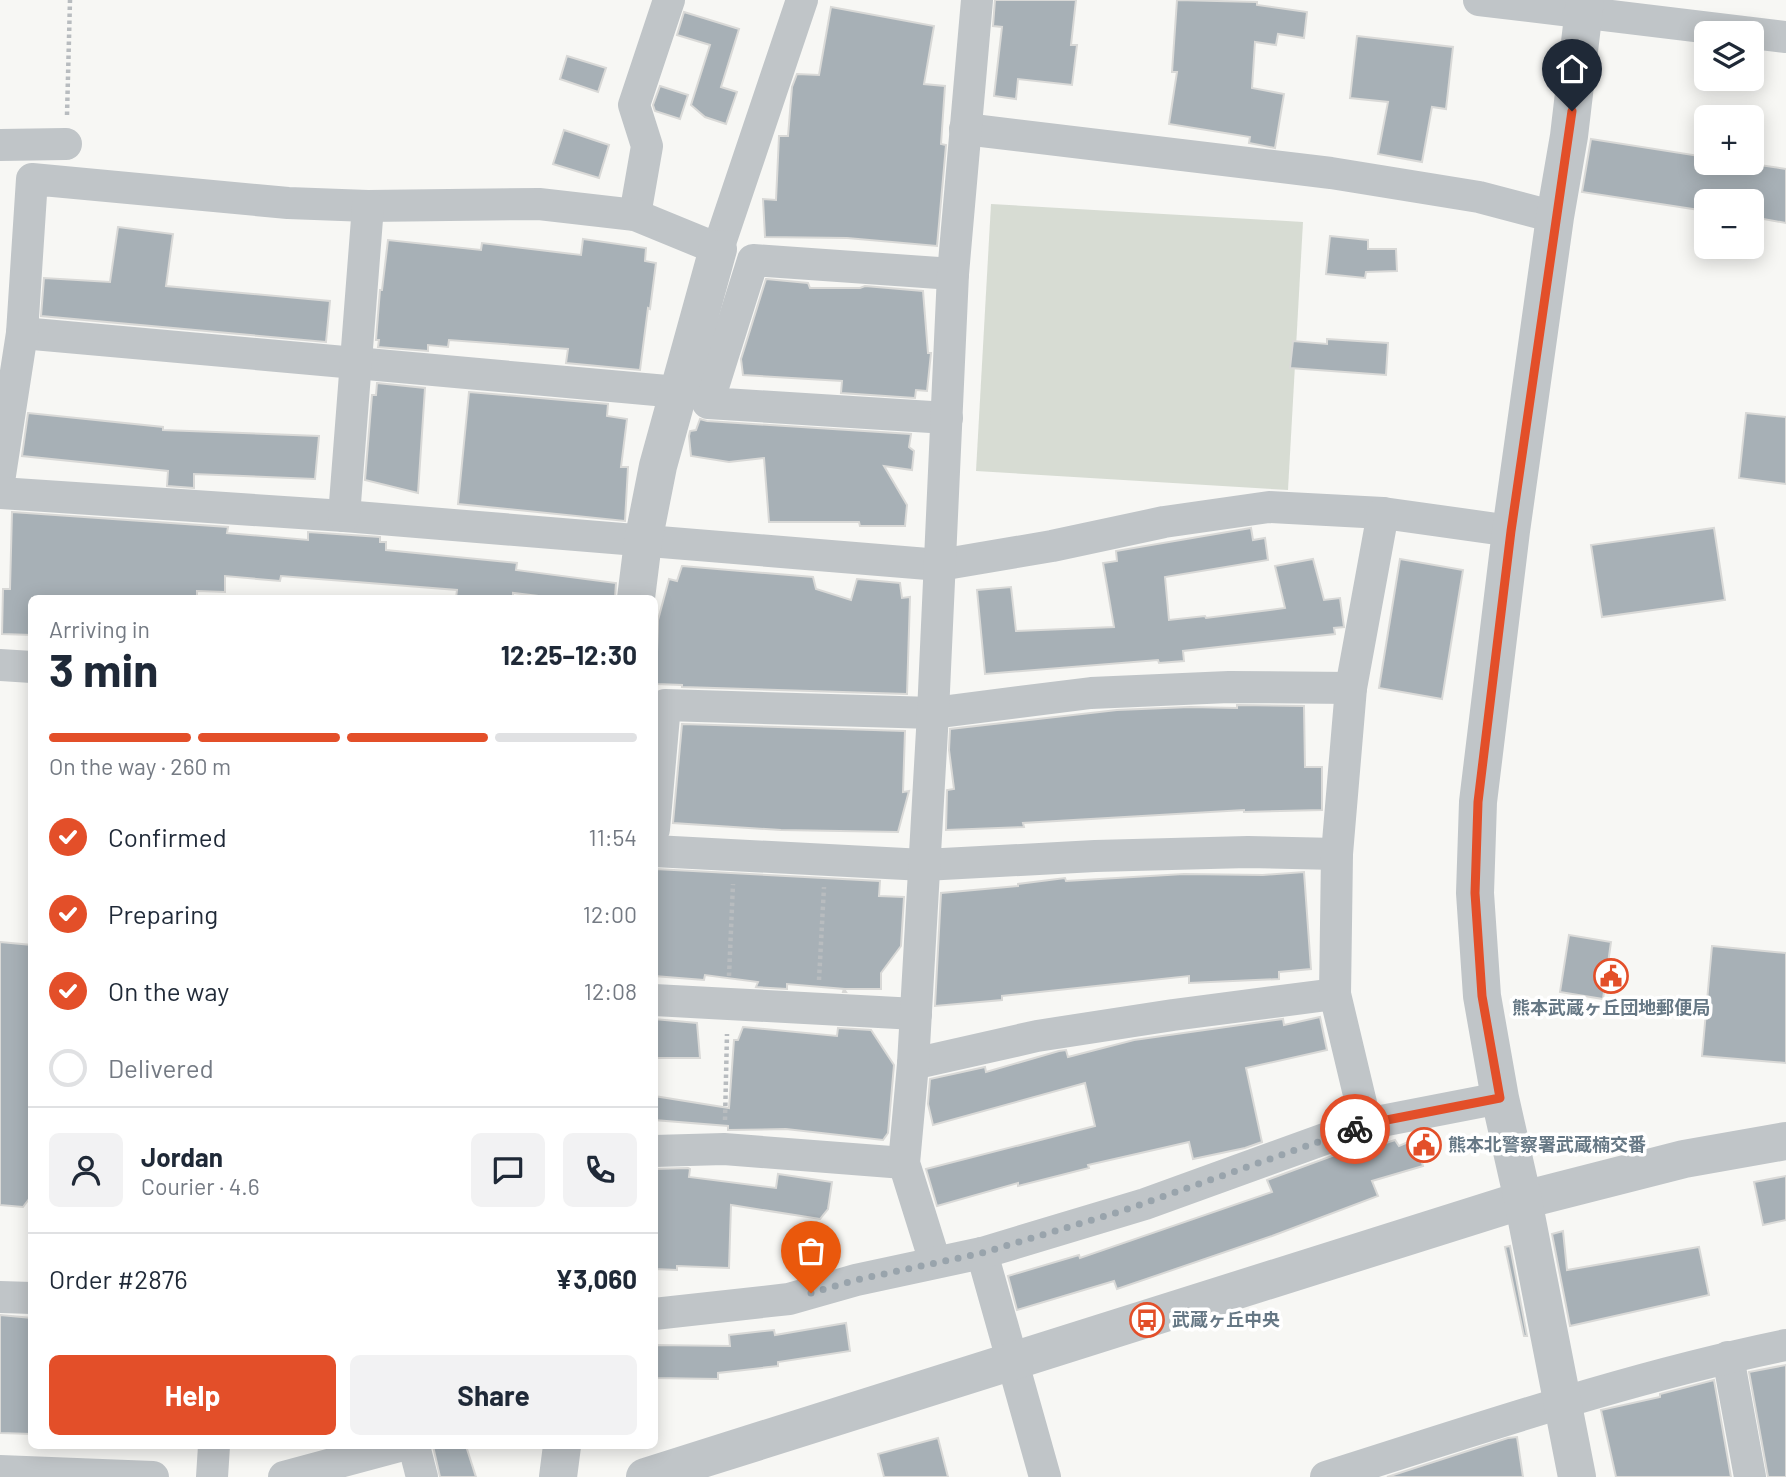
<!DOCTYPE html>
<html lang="en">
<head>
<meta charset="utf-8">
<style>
  :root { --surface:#fff; --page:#f2f2f3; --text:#1f2937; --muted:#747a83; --line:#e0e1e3; --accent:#e34f29 }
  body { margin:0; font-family:Barlow,"Noto Sans JP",sans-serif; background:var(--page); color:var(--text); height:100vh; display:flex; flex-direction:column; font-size:26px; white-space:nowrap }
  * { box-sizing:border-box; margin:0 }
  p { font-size:23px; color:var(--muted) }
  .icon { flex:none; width:38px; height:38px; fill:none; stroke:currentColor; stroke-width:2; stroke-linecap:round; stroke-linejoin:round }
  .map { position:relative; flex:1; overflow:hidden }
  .drawer { position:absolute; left:28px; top:595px; width:630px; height:854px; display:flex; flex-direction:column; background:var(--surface); border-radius:10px; box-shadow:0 4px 18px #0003 }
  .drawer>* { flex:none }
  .buttons { position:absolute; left:1694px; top:21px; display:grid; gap:14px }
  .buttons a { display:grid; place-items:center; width:70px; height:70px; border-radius:10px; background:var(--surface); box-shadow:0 4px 18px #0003; font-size:35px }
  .pin { position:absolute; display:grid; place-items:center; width:60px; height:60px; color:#fff; margin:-72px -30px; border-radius:50% 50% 50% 0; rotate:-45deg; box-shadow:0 0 7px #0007 }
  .pin .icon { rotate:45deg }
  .courier { position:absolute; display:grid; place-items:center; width:70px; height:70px; margin:-35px; border:5px solid #e34f29; border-radius:50%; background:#fff; color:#222; box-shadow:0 2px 9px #0007 }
  .head em { font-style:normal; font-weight:700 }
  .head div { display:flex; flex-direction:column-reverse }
  .head { display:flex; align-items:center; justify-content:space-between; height:119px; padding:0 21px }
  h1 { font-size:46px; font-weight:700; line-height:52px }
  .bar { display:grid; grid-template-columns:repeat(4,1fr); gap:10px 7px; align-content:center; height:84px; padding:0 21px }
  .bar i { height:9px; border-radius:5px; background:var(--line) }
  .bar .current { background:var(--accent) }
  .bar p { grid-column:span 4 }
  .line { display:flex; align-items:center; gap:18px; padding:0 21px; border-top:2px solid var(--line) }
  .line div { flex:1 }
  .round { display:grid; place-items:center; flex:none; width:74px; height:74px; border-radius:10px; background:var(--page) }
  ol { padding:0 21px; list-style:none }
  li { display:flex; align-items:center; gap:21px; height:77px }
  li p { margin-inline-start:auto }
  li .icon { padding:7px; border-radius:50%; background:var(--accent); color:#fff; stroke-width:4 }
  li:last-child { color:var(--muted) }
  li i { width:38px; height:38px; border:4px solid var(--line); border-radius:50% }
  .primary-button { display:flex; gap:14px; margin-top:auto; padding:14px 21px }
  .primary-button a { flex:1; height:80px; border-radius:10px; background:var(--accent); color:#fff; font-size:28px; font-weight:700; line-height:80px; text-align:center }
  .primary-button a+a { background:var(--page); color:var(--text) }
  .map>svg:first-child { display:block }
  .green { fill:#d7dcd3 }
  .building { fill:#a7b0b6; stroke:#d9d9d7; stroke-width:2 }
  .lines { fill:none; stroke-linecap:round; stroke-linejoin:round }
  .path { stroke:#b8bcbf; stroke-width:4.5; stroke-dasharray:3.5 3.5; stroke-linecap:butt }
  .minor { stroke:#c0c5c8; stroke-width:32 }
  .tertiary { stroke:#c0c5c8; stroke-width:38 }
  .done { stroke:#99a4ac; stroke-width:7; stroke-dasharray:0 12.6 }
  .route { stroke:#e34f29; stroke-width:9 }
  .labels { text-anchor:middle; stroke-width:7; stroke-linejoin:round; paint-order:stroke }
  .poi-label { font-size:18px; font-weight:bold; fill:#667885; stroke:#fff; text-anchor:start }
</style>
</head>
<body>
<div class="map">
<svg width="1786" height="1477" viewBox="0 0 1786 1477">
  <rect width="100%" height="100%" fill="#f7f7f4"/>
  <polygon class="green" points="991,204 1303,222 1288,490 976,471"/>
  <g class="building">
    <polygon points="995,0 1076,0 1071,45 1077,45 1072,85 1018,79 1016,99 994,96 1002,27 993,26"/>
    <polygon points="1177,0 1257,2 1257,5 1307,12 1304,38 1278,34 1276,45 1255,42 1252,88 1284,94 1275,148 1249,143 1250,137 1169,124 1177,72 1172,72"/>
    <polygon points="831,7 934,26 924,84 945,86 941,144 946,145 937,246 847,238 765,237 763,199 776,200 779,136 788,136 792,87 797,74 819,75"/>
    <polygon points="684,12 739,29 721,87 737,92 726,124 705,117 691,105 710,45 677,35"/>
    <polygon points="1357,36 1453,47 1446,109 1432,107 1422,162 1378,154 1388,102 1350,98"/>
    <polygon points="567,56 606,68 598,92 560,79"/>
    <polygon points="660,86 688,95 680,119 655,111 653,105"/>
    <polygon points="564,130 609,145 599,178 553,164"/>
    <polygon points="1591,139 1706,157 1706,163 1746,163 1786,169 1786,223 1752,217 1752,201 1706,201 1706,211 1582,192"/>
    <polygon points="118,227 173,234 166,286 330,301 326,342 41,316 44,278 110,282"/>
    <polygon points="1330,236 1368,240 1368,249 1396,249 1397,271 1366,272 1365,278 1326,274"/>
    <polygon points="583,239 646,248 645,261 656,263 650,309 648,308 640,370 566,363 568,349 449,340 448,347 428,345 428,351 378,347 379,340 376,340 380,290 382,290 388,240 481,250 482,243 581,255"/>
    <polygon points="766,279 808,283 810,288 860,288 865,286 923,291 928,353 931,353 927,391 916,390 915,398 841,393 842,381 743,375 741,359"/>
    <polygon points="1327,339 1388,343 1386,375 1290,368 1293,341 1327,344"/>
    <polygon points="377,383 425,388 418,493 365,480 372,395 376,395"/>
    <polygon points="469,392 608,404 607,416 627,419 621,467 628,467 625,521 458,504"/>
    <polygon points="28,413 163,427 163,430 319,436 315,479 194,474 194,488 167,486 168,471 22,456"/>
    <polygon points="1746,413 1786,417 1786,484 1739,478"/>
    <polygon points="700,419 707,421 911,434 909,447 914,451 912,470 884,466 907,505 905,526 860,526 859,522 769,522 764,458 729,462 691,456 689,436 690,431 696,430"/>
    <polygon points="12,512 228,527 227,533 308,540 308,532 380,537 380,542 386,542 386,550 517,563 516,570 616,583 615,598 555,598 513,593 513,598 456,598 457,590 281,576 280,581 225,576 225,592 197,591 197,598 32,598 32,635 2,634 3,589 10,589"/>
    <polygon points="1251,528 1253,540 1265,538 1268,560 1165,577 1169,620 1205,616 1206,618 1285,608 1275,566 1313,559 1324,600 1340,598 1344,627 1334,628 1335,634 1183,651 1184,661 1159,663 1158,660 985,674 977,590 1011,587 1016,631 1114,627 1103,563 1117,561 1116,551"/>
    <polygon points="1714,528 1725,600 1602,617 1591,545"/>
    <polygon points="1400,559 1463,570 1442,699 1379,688"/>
    <polygon points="682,566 813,577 816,589 851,600 857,579 900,583 902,598 910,597 907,694 682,687 682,685 656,684 658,620 669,579 677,581"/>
    <polygon points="1237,705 1304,706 1305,767 1322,767 1322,810 1244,812 1244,810 1023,823 1024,827 946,830 947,790 954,789 949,750 950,729 1117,710 1190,707 1237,708"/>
    <polygon points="682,724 905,731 903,792 909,791 898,832 781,830 673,823"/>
    <polygon points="655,869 880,881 879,896 904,897 901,946 881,973 881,989 844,989 846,992 843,992 844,989 787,984 787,989 756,987 758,982 705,975 704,980 654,976"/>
    <polygon points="1304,872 1311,969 1279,972 1279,979 1189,983 1189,976 1002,996 1002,1000 935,1006 941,893 1018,886 1018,884 1065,878 1066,881 1184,874 1263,875"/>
    <polygon points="1569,935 1611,942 1603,999 1560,992"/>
    <polygon points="0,942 32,945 32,1195 23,1207 0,1205"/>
    <polygon points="1712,946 1786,953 1786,1063 1702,1056"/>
    <polygon points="1320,1017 1327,1050 1246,1068 1262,1142 1245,1148 1193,1159 1189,1142 1088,1165 1089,1168 1018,1186 1018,1183 937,1206 926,1169 1095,1126 1085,1083 933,1125 928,1104 930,1079 985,1067 986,1072 1059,1051 1066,1050 1068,1057 1134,1040 1283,1019 1284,1025"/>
    <polygon points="654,1019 697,1023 700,1058 654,1058"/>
    <polygon points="743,1027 837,1036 838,1028 871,1030 894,1065 888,1133 883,1140 786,1129 728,1130 728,1126 654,1120 654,1096 729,1108 734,1040 738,1040"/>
    <polygon points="1415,1139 1423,1166 1372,1181 1378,1196 1272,1236 1117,1289 1114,1281 1017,1310 1008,1276 1079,1255 1080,1258 1272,1192 1267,1180 1359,1146 1361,1151 1395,1140 1399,1146"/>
    <polygon points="688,1168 690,1169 689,1177 776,1188 778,1174 832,1182 828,1209 820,1219 731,1205 729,1268 677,1266 677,1270 654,1269 654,1169"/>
    <polygon points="1786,1176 1786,1220 1763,1225 1754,1182"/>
    <polygon points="1563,1231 1567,1270 1699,1247 1709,1295 1570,1326 1552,1234"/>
    <polygon points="1510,1246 1527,1336 1524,1336 1505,1247"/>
    <polygon points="0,1315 32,1318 32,1434 0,1433"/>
    <polygon points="846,1323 850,1351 778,1362 778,1366 718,1373 718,1379 654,1378 654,1345 730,1346 729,1335 774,1330 775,1335"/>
    <polygon points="1786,1365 1786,1477 1768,1477 1749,1372"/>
    <polygon points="1714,1380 1731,1477 1616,1477 1601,1410 1660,1397 1660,1394"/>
    <polygon points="1517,1437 1523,1477 1387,1477 1508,1438"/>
    <polygon points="938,1438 948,1477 884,1477 878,1454"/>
    <polygon points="433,1446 466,1446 476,1477 440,1477"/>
  </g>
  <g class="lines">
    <g class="path">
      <polyline points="67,115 70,0"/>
      <polyline points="729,976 733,884"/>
      <polyline points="819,980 824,887"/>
      <polyline points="725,1120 727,1034"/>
    </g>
    <g class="minor">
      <polyline points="1479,0 1786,37"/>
      <polyline points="965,129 1331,173 1479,197 1555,217"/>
      <polyline points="0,145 66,144"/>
      <polyline points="635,215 647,146 634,105 669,0"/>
      <polyline points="22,333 678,392"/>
      <polyline points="947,418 708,403 753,260 953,274"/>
      <polyline points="0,475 22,333 32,179 288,203 368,206 539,204 635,215 718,249 802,0"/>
      <polyline points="0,493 344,516 940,565 1052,546 1164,522 1269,507 1383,513 1511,531"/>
      <polyline points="344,516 368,206"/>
      <polyline points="0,665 32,667"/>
      <polyline points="654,829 665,705 933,713 1091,693 1229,687 1351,688"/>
      <polyline points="654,851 924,865 1095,856 1248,852 1337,854"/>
      <polyline points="654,1000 916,1014"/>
      <polyline points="913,1064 1037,1036 1173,1015 1335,994"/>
      <polyline points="1366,1124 1335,994 1337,854 1351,688 1383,513"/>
      <polyline points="654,1151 724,1149 904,1163"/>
      <polyline points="982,1253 1045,1477"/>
      <polyline points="935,1262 904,1163 913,1064 933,713 953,274 977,0"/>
      <polyline points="0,1297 32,1298"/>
      <polyline points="654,1314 789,1299 856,1280 982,1253 1145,1204 1366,1124 1500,1098"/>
      <polyline points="1728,1357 1750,1477"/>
      <polyline points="414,1446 422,1477"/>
      <polyline points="0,1471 153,1477"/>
      <polyline points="212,1477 214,1446"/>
      <polyline points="284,1477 399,1446"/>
      <path d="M 1326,1477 C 1478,1429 1630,1377 1786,1345"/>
    </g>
    <g class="tertiary">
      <polyline points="636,598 643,542 658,466 718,249"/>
      <polyline points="558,1477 562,1446"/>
      <polyline points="645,1477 1523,1200 1684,1159 1786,1141"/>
      <polyline points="1577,1477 1523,1200 1500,1098 1482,996 1475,893 1478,802 1511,531 1555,217 1569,136 1585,0"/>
    </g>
  </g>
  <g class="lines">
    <polyline class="done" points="811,1293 856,1280 982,1253 1122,1211 1355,1129"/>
    <polyline class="route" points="1355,1129 1366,1124 1500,1098 1482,996 1475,893 1478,802 1511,531 1572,111"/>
  </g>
  <defs>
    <g id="civic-ring" transform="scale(1.75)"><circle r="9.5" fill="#fff" stroke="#e34f29" stroke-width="1.5"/><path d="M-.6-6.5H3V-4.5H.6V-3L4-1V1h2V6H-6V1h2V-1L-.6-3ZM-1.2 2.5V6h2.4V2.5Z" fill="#e34f29"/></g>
    <g id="bus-ring" transform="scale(1.75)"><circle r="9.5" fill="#fff" stroke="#e34f29" stroke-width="1.5"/><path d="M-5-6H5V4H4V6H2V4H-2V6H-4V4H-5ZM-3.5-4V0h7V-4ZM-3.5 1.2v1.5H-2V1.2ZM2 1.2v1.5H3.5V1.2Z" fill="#e34f29"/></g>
  </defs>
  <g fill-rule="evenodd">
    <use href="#civic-ring" x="1611" y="976"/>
    <use href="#civic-ring" x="1424" y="1145"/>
    <use href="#bus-ring" x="1147" y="1320"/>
  </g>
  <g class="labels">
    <g class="poi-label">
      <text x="1611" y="1014" text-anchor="middle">熊本武蔵ヶ丘団地郵便局</text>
      <text x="1448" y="1151">熊本北警察署武蔵楠交番</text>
      <text x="1172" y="1326">武蔵ヶ丘中央</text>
    </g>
  </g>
</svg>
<div class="buttons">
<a><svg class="icon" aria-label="layers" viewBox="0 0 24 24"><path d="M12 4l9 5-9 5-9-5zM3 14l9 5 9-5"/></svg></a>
<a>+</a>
<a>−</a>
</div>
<div class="pin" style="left:811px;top:1293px;background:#ea580c"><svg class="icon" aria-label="bag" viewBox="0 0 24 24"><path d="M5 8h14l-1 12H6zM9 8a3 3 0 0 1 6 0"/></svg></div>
<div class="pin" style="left:1572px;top:111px;background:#1f2937"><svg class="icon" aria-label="home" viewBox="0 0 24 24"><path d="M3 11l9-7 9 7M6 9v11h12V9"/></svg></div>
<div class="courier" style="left:1355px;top:1129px"><svg class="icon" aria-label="bike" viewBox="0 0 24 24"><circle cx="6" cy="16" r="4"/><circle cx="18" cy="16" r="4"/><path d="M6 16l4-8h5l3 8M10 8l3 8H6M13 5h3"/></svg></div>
<section class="drawer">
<div class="head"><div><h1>3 min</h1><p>Arriving in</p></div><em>12:25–12:30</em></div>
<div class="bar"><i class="current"></i><i class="current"></i><i class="current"></i><i></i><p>On the way · 260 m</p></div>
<ol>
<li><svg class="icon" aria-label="check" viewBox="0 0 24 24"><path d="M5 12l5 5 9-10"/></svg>Confirmed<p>11:54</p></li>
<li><svg class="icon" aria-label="check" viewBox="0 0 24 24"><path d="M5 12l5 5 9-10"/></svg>Preparing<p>12:00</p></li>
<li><svg class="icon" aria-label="check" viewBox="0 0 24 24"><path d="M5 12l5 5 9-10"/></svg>On the way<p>12:08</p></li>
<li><i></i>Delivered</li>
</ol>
<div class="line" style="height:126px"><a class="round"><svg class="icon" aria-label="person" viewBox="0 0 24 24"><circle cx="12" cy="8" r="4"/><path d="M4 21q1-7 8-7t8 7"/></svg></a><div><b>Jordan</b><p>Courier · 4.6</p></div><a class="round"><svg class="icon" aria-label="chat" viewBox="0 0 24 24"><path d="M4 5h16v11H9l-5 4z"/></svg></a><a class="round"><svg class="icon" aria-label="phone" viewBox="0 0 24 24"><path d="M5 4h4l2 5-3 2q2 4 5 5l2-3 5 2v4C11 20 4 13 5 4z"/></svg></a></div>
<div class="line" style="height:91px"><div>Order #2876</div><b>¥3,060</b></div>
<div class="primary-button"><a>Help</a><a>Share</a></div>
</section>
</div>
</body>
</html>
